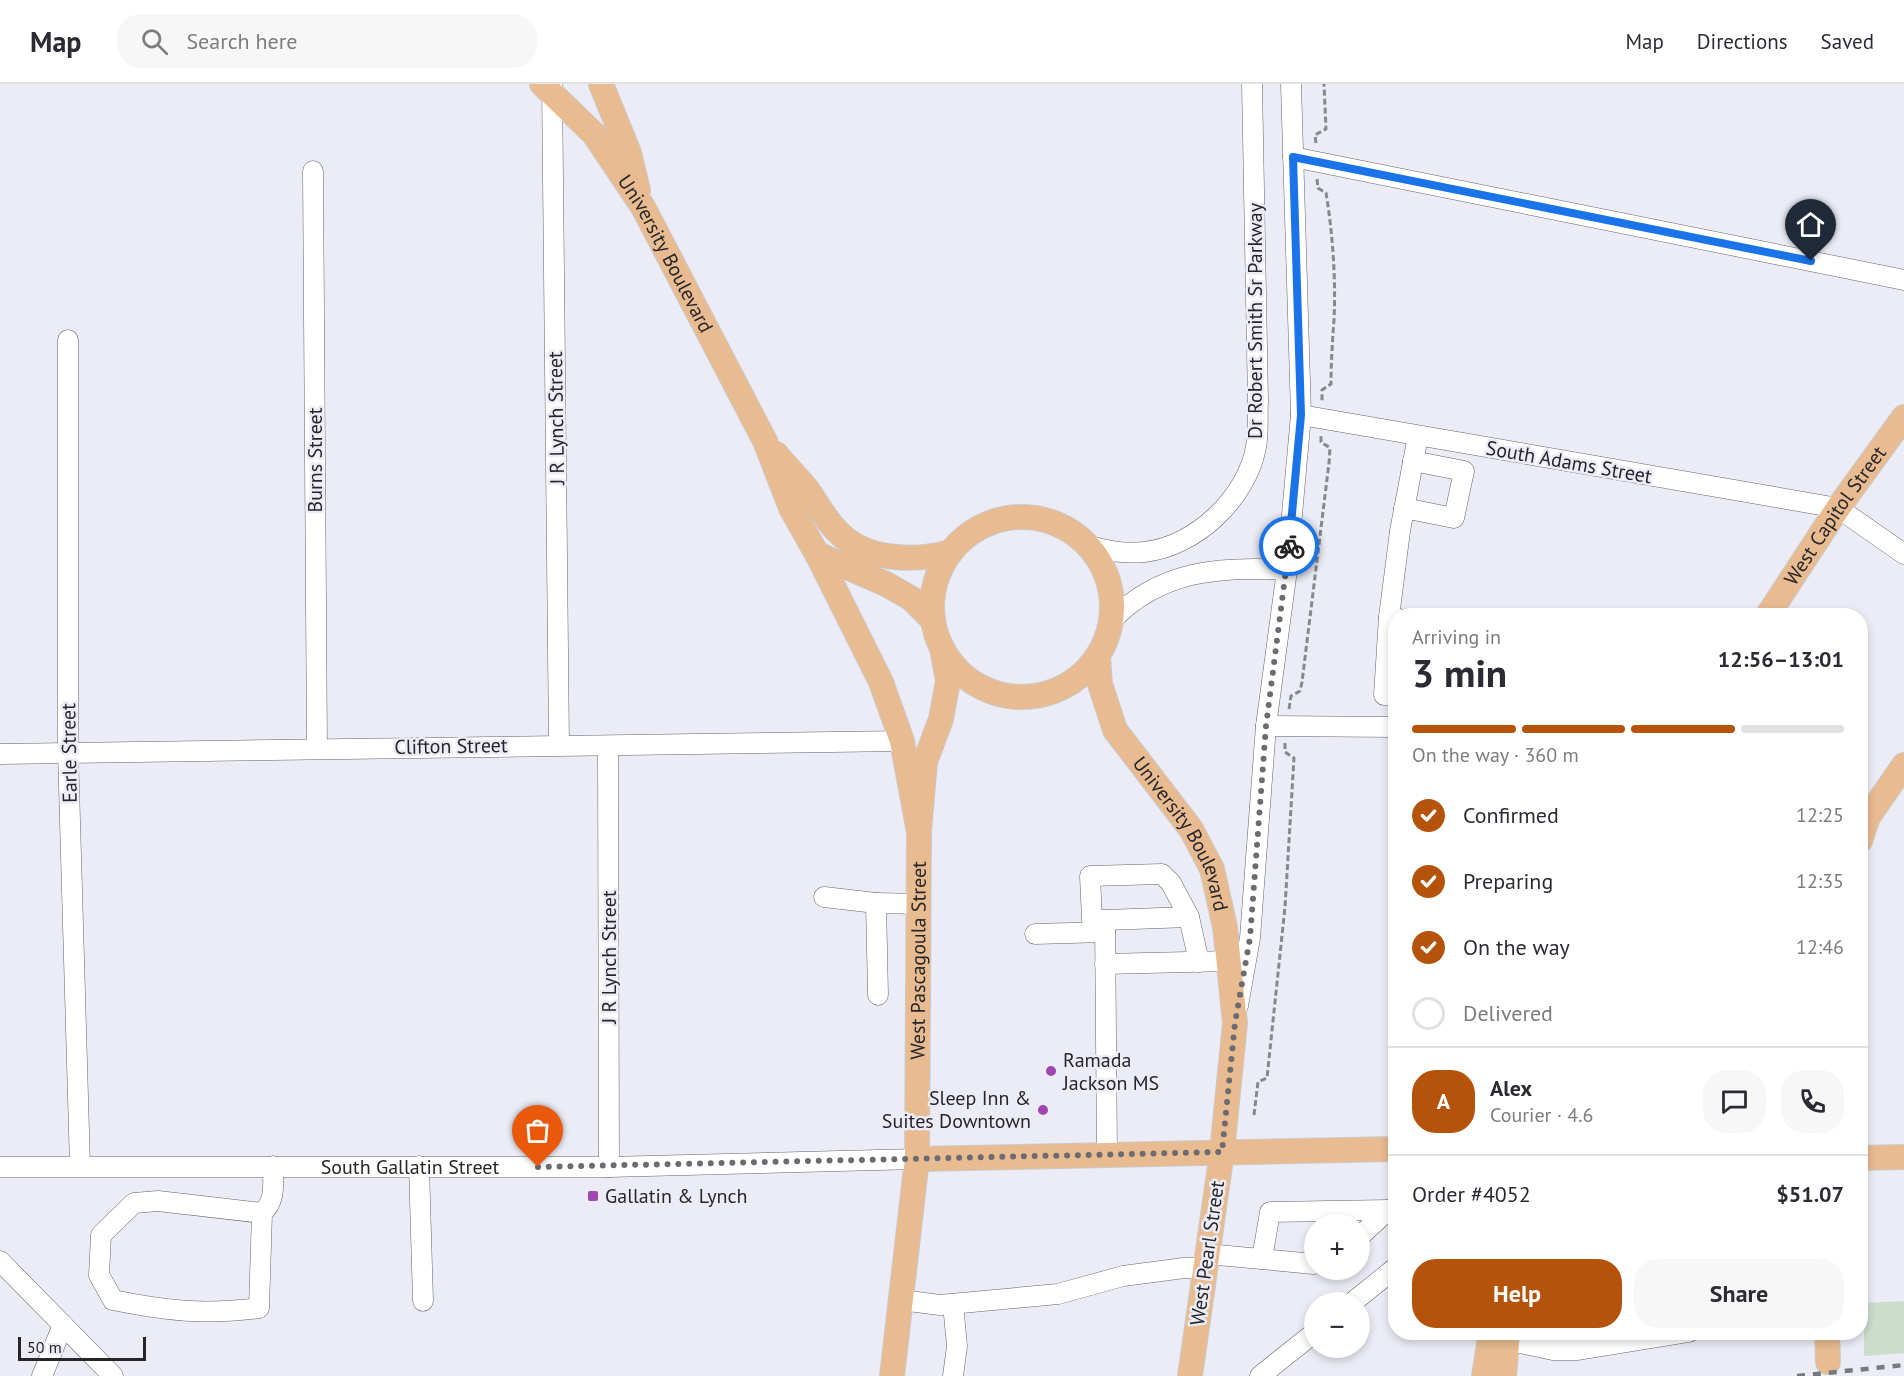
<!DOCTYPE html>
<html lang="en">
<head>
<meta charset="utf-8">
<style>
  :root { --surface:#fff; --page:#f7f7f7; --text:#2b2b33; --muted:#7c7c81; --line:#e1e1e2; --accent:#b45309 }
  body { margin:0; font-family:"PT Sans",sans-serif; background:var(--page); color:var(--text); height:100vh; display:flex; flex-direction:column; font-size:22px; white-space:nowrap }
  * { box-sizing:border-box; margin:0 }
  p { font-size:20px; color:var(--muted) }
  .icon { flex:none; width:33px; height:33px; fill:none; stroke:currentColor; stroke-width:2; stroke-linecap:round; stroke-linejoin:round }
  .map { position:relative; flex:1; overflow:hidden }
  .sheet { position:absolute; left:1388px; top:524px; width:480px; height:732px; display:flex; flex-direction:column; background:var(--surface); border-radius:24px; box-shadow:0 3px 9px #0003 }
  .sheet>* { flex:none }
  .fabs { position:absolute; left:1304px; top:1130px; display:grid; gap:12px }
  .fabs a { display:grid; place-items:center; width:66px; height:66px; border-radius:50%; background:var(--surface); box-shadow:0 3px 9px #0003; font-size:30px }
  .scale { position:absolute; left:18px; bottom:15px; width:128px; box-sizing:border-box; padding-left:6px; border:3px solid #26262a; border-top:0; font-size:16px; line-height:21px; white-space:nowrap; color:#26262a; -webkit-text-stroke:4px #ebecf5; paint-order:stroke }
  .pin { position:absolute; display:grid; place-items:center; width:51px; height:51px; color:#fff; margin:-62px -26px; border-radius:50% 50% 50% 0; rotate:-45deg; box-shadow:0 0 6px #0007 }
  .pin .icon { rotate:45deg }
  .courier { position:absolute; display:grid; place-items:center; width:60px; height:60px; margin:-30px; border:4px solid #1a73e8; border-radius:50%; background:#fff; color:#222; box-shadow:0 2px 8px #0007 }
  .overview em { font-style:normal; font-weight:700 }
  .overview div { display:flex; flex-direction:column-reverse }
  .overview { display:flex; align-items:center; justify-content:space-between; height:102px; padding:0 24px }
  h1 { font-size:39px; font-weight:700; line-height:45px }
  .bar { display:grid; grid-template-columns:repeat(4,1fr); gap:9px 6px; align-content:center; height:72px; padding:0 24px }
  .bar i { height:8px; border-radius:4px; background:var(--line) }
  .bar .on { background:var(--accent) }
  .bar p { grid-column:span 4 }
  .line { display:flex; align-items:center; gap:15px; padding:0 24px; border-top:2px solid var(--line) }
  .line div { flex:1 }
  .round { display:grid; place-items:center; flex:none; width:63px; height:63px; border-radius:24px; background:var(--page) }
  ol { padding:0 24px; list-style:none }
  li { display:flex; align-items:center; gap:18px; height:66px }
  li p { margin-inline-start:auto }
  li .icon { padding:6px; border-radius:50%; background:var(--accent); color:#fff; stroke-width:4 }
  li:last-child { color:var(--muted) }
  li i { width:33px; height:33px; border:3px solid var(--line); border-radius:50% }
  .action { display:flex; gap:12px; margin-top:auto; padding:12px 24px }
  .action a { flex:1; height:69px; border-radius:24px; background:var(--accent); color:#fff; font-size:24px; font-weight:700; line-height:69px; text-align:center }
  .action a+a { background:var(--page); color:var(--text) }
  header { display:flex; align-items:center; gap:36px; box-sizing:border-box; height:84px; padding:0 30px; background:var(--surface); border-bottom:2px solid var(--line) }
  header strong { font-size:28px }
  nav { display:flex; gap:33px; margin-inline-start:auto; font-size:21px }
  .search { width:420px; height:54px; background:var(--page); display:flex; align-items:center; gap:15px; box-sizing:border-box; padding:0 21px; border-radius:24px; color:var(--muted); font-size:22px }
  .map>svg:first-child { display:block }
  .green { fill:#cbdecc }
  .lines { fill:none; stroke-linecap:round; stroke-linejoin:round }
  .minor-casing { stroke:#62636b; stroke-width:21 }
  .major-casing { stroke:#cbcbcc; stroke-width:26 }
  .path { stroke:#87878e; stroke-width:3; stroke-dasharray:6 3; stroke-linecap:butt }
  .minor { stroke:#fff; stroke-width:20 }
  .major { stroke:#e8bb91; stroke-width:24 }
  .rail { stroke:#78797f; stroke-width:4.5; stroke-dasharray:8 8; stroke-linecap:butt }
  .done { stroke:#6b6b71; stroke-width:6; stroke-dasharray:0 10.8 }
  .route { stroke:#1a73e8; stroke-width:8 }
  .poi-dot { fill:#a046b1; stroke:#ebecf5; stroke-width:2 }
  .labels { text-anchor:middle; stroke-width:5; stroke-linejoin:round; paint-order:stroke }
  .street-label { font-size:20px; fill:#26262a; stroke:#ebecf5 }
  .poi-label { font-size:20px; fill:#26262a; stroke:#ebecf5; text-anchor:start }
</style>
</head>
<body>
<header>
<strong>Map</strong>
<div class="search"><svg class="icon" aria-label="search" viewBox="0 0 24 24"><circle cx="10" cy="10" r="6"/><path d="M15 15l6 6"/></svg>Search here</div>
<nav><a>Map</a><a>Directions</a><a>Saved</a></nav>
</header>
<div class="map">
<svg width="1904" height="1292" viewBox="0 0 1904 1292">
  <rect width="100%" height="100%" fill="#ebecf5"/>
  <polygon class="green" points="1904,1217 1904,1269 1864,1272 1864,1219"/>
  <g class="lines">
    <g class="minor-casing">
      <g id="minor">
        <polyline points="552,0 559,661"/>
        <polyline points="1293,73 1904,196"/>
        <polyline points="313,87 317,664"/>
        <polyline points="68,256 68,668 80,1082"/>
        <polyline points="1301,331 1838,424 1904,470"/>
        <polyline points="1404,424 1454,434 1464,387 1413,377"/>
        <path d="M 1089,462 C 1108,467 1124,470 1144,468 C 1195,463 1247,414 1256,363 C 1259,349 1257,332 1258,317 L 1252,0"/>
        <polyline points="1389,533 1384,611 1395,611"/>
        <polyline points="1395,533 1389,533 1400,447 1418,352"/>
        <path d="M 1111,537 C 1160,486 1220,482 1287,486"/>
        <polyline points="1266,642 1395,643"/>
        <polyline points="608,663 609,1083"/>
        <polyline points="0,670 902,657"/>
        <polyline points="824,813 876,819"/>
        <polyline points="1189,833 1199,878"/>
        <polyline points="1105,836 1092,836 1090,792 1162,790 1171,799 1189,833 1105,836 1107,1070"/>
        <polyline points="1035,850 1105,848"/>
        <polyline points="1105,880 1229,877"/>
        <polyline points="878,911 876,819 920,820"/>
        <polyline points="1238,922 1250,854 1266,642 1287,486 1301,331 1291,0"/>
        <polyline points="419,1082 423,1217"/>
        <path id="s1" d="M 0,1083 L 609,1083 L 917,1075"/>
        <path d="M 262,1129 L 259,1224 C 205,1231 166,1227 113,1216 L 99,1191 L 101,1151 L 134,1119 L 158,1117 L 262,1129 C 276,1117 273,1100 273,1082"/>
        <polyline points="1359,1153 1388,1126 1394,1127"/>
        <polyline points="1207,1170 1314,1180"/>
        <polyline points="1262,1175 1270,1128 1388,1126"/>
        <polyline points="0,1177 113,1292"/>
        <polyline points="901,1216 940,1221 1058,1210 1123,1192 1184,1184 1205,1184"/>
        <polyline points="1353,1218 1395,1184"/>
        <polyline points="1493,1253 1553,1266 1578,1266 1689,1248"/>
        <polyline points="42,1292 63,1241"/>
        <polyline points="953,1292 957,1262 953,1220"/>
        <polyline points="1260,1292 1314,1249"/>
      </g>
    </g>
    <g class="major-casing">
      <g id="major">
        <path id="s2" d="M 542,0 L 594,50 L 643,123 L 765,357 L 791,424 L 817,470 L 881,598 L 902,657 L 919,748"/>
        <polyline points="601,0 629,69 638,106"/>
        <path d="M 776,370 C 786,382 797,393 807,405 C 817,419 825,435 837,447 C 865,477 914,478 951,468"/>
        <circle cx="1022" cy="523" r="90"/>
        <polyline points="817,470 886,500 912,515 933,536"/>
        <path id="s3" d="M 1768,531 L 1838,424 L 1904,333"/>
        <path id="s4" d="M 1098,572 L 1100,600 L 1115,646 L 1191,745 L 1212,785 L 1225,843 L 1235,939 L 1222,1068 L 1190,1292"/>
        <polyline points="1860,757 1868,733 1904,681"/>
        <polyline points="1860,1074 1904,1073"/>
        <polyline points="917,1075 1395,1065"/>
        <polyline points="1827,1248 1828,1278"/>
        <path id="s5" d="M 892,1292 L 917,1075 L 919,748 L 925,678 L 941,635 L 948,597 L 942,564"/>
        <polyline points="1484,1292 1491,1248"/>
        <polyline points="1504,1292 1508,1248"/>
      </g>
    </g>
    <g class="path">
      <polyline points="1316,59 1315,51 1326,45 1324,0"/>
      <path d="M 1317,95 L 1318,104 L 1326,109 C 1333,150 1337,207 1333,249 C 1332,266 1331,282 1331,300 L 1322,306 L 1322,318"/>
      <polyline points="1289,625 1291,612 1300,607 1302,598 1329,379 1330,364 1321,358 1321,352"/>
      <polyline points="1254,1031 1258,998 1267,994 1285,823 1294,674 1285,668 1285,658"/>
    </g>
    <use href="#minor" class="minor"/>
    <use href="#major" class="major"/>
    <polyline class="rail" points="1797,1292 1904,1281"/>
  </g>
  <g class="lines">
    <polyline class="done" points="538,1083 1222,1068 1235,939 1250,854 1266,642 1289,462"/>
    <polyline class="route" points="1289,462 1301,331 1293,73 1811,177"/>
  </g>
  <g class="poi-dot">
    <circle cx="1051" cy="987" r="6"/>
    <circle cx="1043" cy="1026" r="6"/>
    <rect x="587" y="1106" width="12" height="12" rx="3"/>
  </g>
  <g class="labels">
    <g class="street-label">
      <text dy="7" stroke="none"><textPath href="#s2" startOffset="212">University Boulevard</textPath></text>
      <text transform="translate(1255 237) rotate(-90)" y="7">Dr Robert Smith Sr Parkway</text>
      <text transform="translate(556 334) rotate(-91)" y="7">J R Lynch Street</text>
      <text transform="translate(315 376) rotate(-90)" y="7">Burns Street</text>
      <text transform="translate(1569 378) rotate(10)" y="7">South Adams Street</text>
      <text dy="7" stroke="none"><textPath href="#s3" startOffset="120">West Capitol Street</textPath></text>
      <text transform="translate(451 662) rotate(-1)" y="7">Clifton Street</text>
      <text transform="translate(69 669) rotate(-91)" y="7">Earle Street</text>
      <text dy="7" stroke="none"><textPath href="#s4" startOffset="201">University Boulevard</textPath></text>
      <text transform="translate(609 873) rotate(-90)" y="7">J R Lynch Street</text>
      <text dy="7" stroke="none"><textPath href="#s5" startOffset="417">West Pascagoula Street</textPath></text>
      <text dy="7" stroke="none"><textPath href="#s1" startOffset="410">South Gallatin Street</textPath></text>
      <text transform="translate(1207 1169) rotate(-82)" y="7">West Pearl Street</text>
    </g>
    <g class="poi-label">
      <text x="1063" y="983">Ramada<tspan x="1063" dy="23">Jackson MS</tspan></text>
      <text x="1031" y="1021" text-anchor="end">Sleep Inn &amp;<tspan x="1031" dy="23">Suites Downtown</tspan></text>
      <text x="605" y="1119">Gallatin &amp; Lynch</text>
    </g>
  </g>
</svg>
<div class="fabs">
<a>+</a>
<a>−</a>
</div>
<div class="scale">50 m</div>
<div class="pin" style="left:538px;top:1083px;background:#ea580c"><svg class="icon" aria-label="bag" viewBox="0 0 24 24"><path d="M5 8h14l-1 12H6zM9 8a3 3 0 0 1 6 0"/></svg></div>
<div class="pin" style="left:1811px;top:177px;background:#1f2937"><svg class="icon" aria-label="home" viewBox="0 0 24 24"><path d="M3 11l9-7 9 7M6 9v11h12V9"/></svg></div>
<div class="courier" style="left:1289px;top:462px"><svg class="icon" aria-label="bike" viewBox="0 0 24 24"><circle cx="6" cy="16" r="4"/><circle cx="18" cy="16" r="4"/><path d="M6 16l4-8h5l3 8M10 8l3 8H6M13 5h3"/></svg></div>
<section class="sheet">
<div class="overview"><div><h1>3 min</h1><p>Arriving in</p></div><em>12:56–13:01</em></div>
<div class="bar"><i class="on"></i><i class="on"></i><i class="on"></i><i></i><p>On the way · 360 m</p></div>
<ol>
<li><svg class="icon" aria-label="check" viewBox="0 0 24 24"><path d="M5 12l5 5 9-10"/></svg>Confirmed<p>12:25</p></li>
<li><svg class="icon" aria-label="check" viewBox="0 0 24 24"><path d="M5 12l5 5 9-10"/></svg>Preparing<p>12:35</p></li>
<li><svg class="icon" aria-label="check" viewBox="0 0 24 24"><path d="M5 12l5 5 9-10"/></svg>On the way<p>12:46</p></li>
<li><i></i>Delivered</li>
</ol>
<div class="line" style="height:108px"><b class="round" style="background:var(--accent);color:#fff">A</b><div><b>Alex</b><p>Courier · 4.6</p></div><a class="round"><svg class="icon" aria-label="chat" viewBox="0 0 24 24"><path d="M4 5h16v11H9l-5 4z"/></svg></a><a class="round"><svg class="icon" aria-label="phone" viewBox="0 0 24 24"><path d="M5 4h4l2 5-3 2q2 4 5 5l2-3 5 2v4C11 20 4 13 5 4z"/></svg></a></div>
<div class="line" style="height:78px"><div>Order #4052</div><b>$51.07</b></div>
<div class="action"><a>Help</a><a>Share</a></div>
</section>
</div>
</body>
</html>
